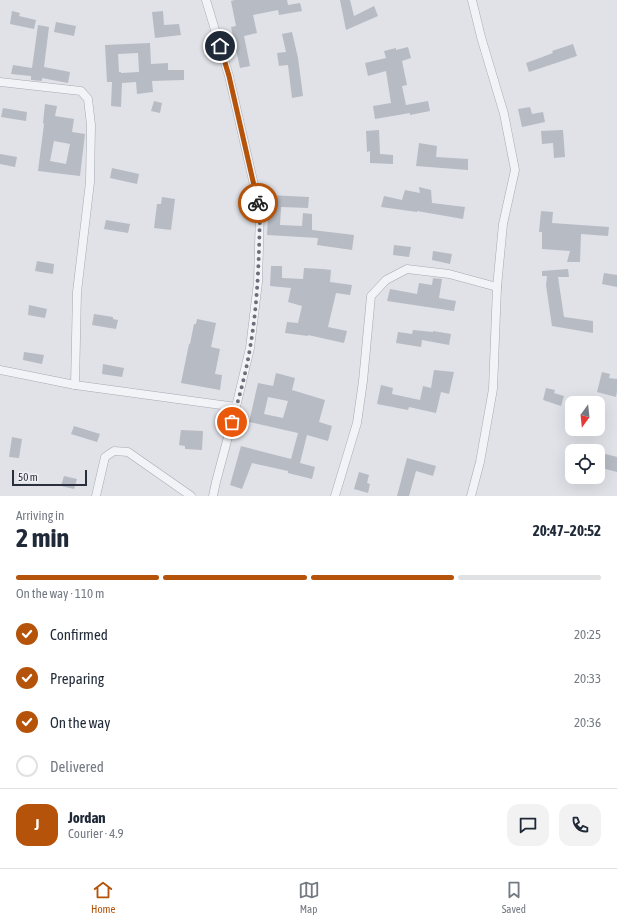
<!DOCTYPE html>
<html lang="en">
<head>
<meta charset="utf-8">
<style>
  :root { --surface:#fff; --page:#f2f2f3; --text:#1f2937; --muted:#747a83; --line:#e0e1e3; --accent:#b45309 }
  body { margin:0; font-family:"Asap Condensed",sans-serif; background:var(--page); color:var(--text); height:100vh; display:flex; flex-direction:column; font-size:15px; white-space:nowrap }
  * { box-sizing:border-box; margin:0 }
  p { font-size:13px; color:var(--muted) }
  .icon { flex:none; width:22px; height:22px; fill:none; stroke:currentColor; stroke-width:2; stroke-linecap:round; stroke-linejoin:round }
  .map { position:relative; height:496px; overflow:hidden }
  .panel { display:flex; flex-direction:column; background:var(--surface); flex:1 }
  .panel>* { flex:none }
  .needle { width:26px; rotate:195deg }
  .fabs { position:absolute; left:565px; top:396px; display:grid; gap:8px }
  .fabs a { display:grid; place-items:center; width:40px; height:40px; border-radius:8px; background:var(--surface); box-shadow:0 4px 16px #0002; font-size:20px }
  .scale { position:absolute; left:12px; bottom:10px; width:75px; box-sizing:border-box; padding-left:4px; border:2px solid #2a2f3e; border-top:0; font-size:11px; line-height:14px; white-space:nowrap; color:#2a2f3e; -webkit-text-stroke:3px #eff1f5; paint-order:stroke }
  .pin { position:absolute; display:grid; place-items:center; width:34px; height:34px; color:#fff; margin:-17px; border:2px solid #fff; border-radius:50%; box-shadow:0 1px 4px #0007 }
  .courier { position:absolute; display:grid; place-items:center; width:40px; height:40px; margin:-20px; border:3px solid #b45309; border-radius:50%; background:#fff; color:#222; box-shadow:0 1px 5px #0007 }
  .headline em { font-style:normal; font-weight:700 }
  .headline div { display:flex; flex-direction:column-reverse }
  .headline { display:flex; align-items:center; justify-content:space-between; height:68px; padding:0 16px }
  h1 { font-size:26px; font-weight:700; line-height:30px }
  .bar { display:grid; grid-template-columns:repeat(4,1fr); gap:6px 4px; align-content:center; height:48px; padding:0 16px }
  .bar i { height:5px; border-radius:3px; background:var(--line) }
  .bar .active { background:var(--accent) }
  .bar p { grid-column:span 4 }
  .line { display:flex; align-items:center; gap:10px; padding:0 16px; border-top:1px solid var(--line) }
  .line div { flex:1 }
  .round { display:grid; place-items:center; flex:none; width:42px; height:42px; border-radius:12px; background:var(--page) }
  ol { padding:0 16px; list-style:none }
  li { display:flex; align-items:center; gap:12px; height:44px }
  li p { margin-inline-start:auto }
  li .icon { padding:4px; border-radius:50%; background:var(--accent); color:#fff; stroke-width:4 }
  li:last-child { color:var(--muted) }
  li i { width:22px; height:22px; border:2px solid var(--line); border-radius:50% }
  .menu { display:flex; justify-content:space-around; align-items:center; height:56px; border-top:1px solid var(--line); background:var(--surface); font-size:11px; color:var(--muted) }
  .menu a { display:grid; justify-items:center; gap:2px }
  .menu .active { color:var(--accent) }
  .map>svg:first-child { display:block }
  .building { fill:#b7bbc4; fill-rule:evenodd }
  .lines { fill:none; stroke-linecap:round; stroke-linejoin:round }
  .minor-casing { stroke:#a6a9b2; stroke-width:9 }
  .minor { stroke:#f2f3f6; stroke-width:8 }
  .done { stroke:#6a6e7a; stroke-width:4; stroke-dasharray:0 7.2 }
  .route { stroke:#b45309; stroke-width:5 }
</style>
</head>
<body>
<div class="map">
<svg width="617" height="496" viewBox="0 0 617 496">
  <rect width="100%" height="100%" fill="#e0e2e8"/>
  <g class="building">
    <polygon points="235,0 287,0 288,5 300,3 302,11 279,15 278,10 253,15 257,33 244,36 250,66 240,68 231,27 236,26 231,1"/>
    <polygon points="340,0 350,0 354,16 374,6 378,16 346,30"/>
    <polygon points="12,11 20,13 19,16 36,20 34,29 10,24"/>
    <polygon points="163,11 164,25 179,24 181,35 155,38 152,12"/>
    <polygon points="56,22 76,26 74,36 54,32"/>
    <polygon points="38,25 49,27 44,67 70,72 68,83 42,78 42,81 31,80 31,76 11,74 13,65 32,68"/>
    <polygon points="292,32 298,58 303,96 292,98 288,65 279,66 277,53 286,52 282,34"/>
    <path d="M 150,43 L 151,64 L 168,63 L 168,70 L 184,70 L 184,80 L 152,81 L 153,92 L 137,94 L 136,82 L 122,83 L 121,107 L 111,106 L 112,82 L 107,82 L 105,45 ZM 138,53 L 139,72 L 121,73 L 121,72 L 119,72 L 118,54 Z"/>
    <polygon points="573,44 577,56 529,72 526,63 553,53 552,51"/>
    <polygon points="408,47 411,58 402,61 407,85 402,86 406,105 428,101 430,111 410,115 410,113 375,119 373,106 391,103 386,71 368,76 365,63 386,58 384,51 396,48 396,50"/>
    <polygon points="154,101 162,103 160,113 151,111"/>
    <path d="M 45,104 L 57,106 L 55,116 L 74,119 L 72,132 L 85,134 L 80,176 L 38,171 L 44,124 L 43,123 ZM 54,141 L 70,144 L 66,164 L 50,161 Z"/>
    <polygon points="530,107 532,114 543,112 545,122 522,127 518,109"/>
    <polygon points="3,108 27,112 26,121 1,117"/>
    <polygon points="379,130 380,154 393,155 393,164 370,163 370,151 367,152 366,131"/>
    <polygon points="563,130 565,157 554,158 553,143 542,144 541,131"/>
    <polygon points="419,143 437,146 436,157 468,159 468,170 416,166"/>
    <polygon points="0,154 17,157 15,167 0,164"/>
    <polygon points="112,168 139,174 137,184 110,178"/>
    <polygon points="419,187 431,190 432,203 465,207 463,219 417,211 417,212 381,207 384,196 402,200 405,190 420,193"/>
    <polygon points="269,195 309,197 308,208 281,207 280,225 302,226 303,213 312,214 312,230 354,235 352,250 317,245 318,238 267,235"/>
    <polygon points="162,197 175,199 171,230 154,228 157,204 161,204"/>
    <polygon points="541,211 553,212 552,223 609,227 608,236 581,234 580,262 567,262 570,251 542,249 542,232 539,232"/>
    <polygon points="106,220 130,224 128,233 104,229"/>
    <polygon points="394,245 411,247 409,257 393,255"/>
    <polygon points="433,251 452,254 450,264 432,260"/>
    <polygon points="37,261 54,264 53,274 35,271"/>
    <polygon points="271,266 282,266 282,278 303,279 304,268 323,269 331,270 330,282 352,285 350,295 336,293 328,327 347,331 344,343 308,335 308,336 285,333 287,322 298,323 302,306 288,302 291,288 270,286"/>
    <polygon points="568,269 569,277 558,277 564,317 593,321 593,333 552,326 546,285 547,276 542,276 542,271"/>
    <polygon points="604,273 617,275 617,287 602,284"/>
    <polygon points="433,278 442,279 439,298 456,301 454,311 387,301 390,289 417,294 419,283 432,285"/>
    <polygon points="29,305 47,309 45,318 28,315"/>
    <polygon points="94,314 113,317 113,319 118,320 116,329 92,325"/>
    <polygon points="197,319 216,323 211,347 220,349 215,374 222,375 220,390 181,383 189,344 190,344 194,324 196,324"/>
    <polygon points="413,330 433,332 433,331 451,334 449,345 422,340 421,347 396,343 398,332 412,334"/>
    <polygon points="24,352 44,355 42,364 23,360"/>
    <polygon points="103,364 124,368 122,377 102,374"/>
    <polygon points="434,370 454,372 449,394 441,392 436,413 409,407 408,410 377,404 381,385 393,388 392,394 420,400 423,386 431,388"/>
    <polygon points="602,372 610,374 609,378 617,379 617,391 616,397 597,392"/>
    <path d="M 276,373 L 295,378 L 292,390 L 325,400 L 319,422 L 332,426 L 328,441 L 307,435 L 300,463 L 315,467 L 312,479 L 288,473 L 288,471 L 252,463 L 242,489 L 230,485 L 241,446 L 291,459 L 298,433 L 249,422 L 258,383 L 273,386 ZM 268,397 L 288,401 L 283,418 L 264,414 Z"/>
    <polygon points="546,388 555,390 554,393 564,396 561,406 543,400"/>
    <polygon points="74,426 100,434 97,442 71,434"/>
    <polygon points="181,430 203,431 202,450 185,449 185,446 179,445"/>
    <polygon points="12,437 22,439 19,458 9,457"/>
    <polygon points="598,452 617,457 617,472 598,467"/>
    <polygon points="407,458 436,466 433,476 416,471 409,496 397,496"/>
    <polygon points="359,472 369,475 367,483 370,484 368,493 354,489"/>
    <polygon points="64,476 77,479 74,489 61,486"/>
  </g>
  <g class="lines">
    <g class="minor-casing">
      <g id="minor">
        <polyline points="206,0 229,76 260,211 258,282 250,348 236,407 216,482 213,496"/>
        <polyline points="0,82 81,91 88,99 91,125 90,182 77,292 75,385"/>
        <polyline points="0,370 75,385 236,407"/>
        <polyline points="96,496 105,457 114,451 128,452 191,496"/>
        <polyline points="335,496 357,423 363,381 371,296 386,280 407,269 449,274 497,287"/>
        <polyline points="471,496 480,462 493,389 497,287 503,224 515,170 504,114 481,37 472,0"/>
      </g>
    </g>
    <use href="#minor" class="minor"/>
  </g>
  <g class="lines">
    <path class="done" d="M 232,422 C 239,398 246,373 250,348 C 258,303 259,257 260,211 L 258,203"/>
    <polyline class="route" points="220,46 229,76 258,203"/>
  </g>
</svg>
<div class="fabs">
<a><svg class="needle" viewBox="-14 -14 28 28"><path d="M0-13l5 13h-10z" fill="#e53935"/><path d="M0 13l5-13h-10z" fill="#747a83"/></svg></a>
<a><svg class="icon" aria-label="locate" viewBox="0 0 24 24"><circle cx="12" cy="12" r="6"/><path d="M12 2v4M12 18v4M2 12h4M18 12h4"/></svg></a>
</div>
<div class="scale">50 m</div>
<div class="pin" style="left:232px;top:422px;background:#ea580c"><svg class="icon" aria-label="bag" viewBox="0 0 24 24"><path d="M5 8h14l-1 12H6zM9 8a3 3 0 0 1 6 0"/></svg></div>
<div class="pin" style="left:220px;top:46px;background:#1f2937"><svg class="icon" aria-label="home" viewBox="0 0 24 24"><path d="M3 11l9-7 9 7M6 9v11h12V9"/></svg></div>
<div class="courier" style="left:258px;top:203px"><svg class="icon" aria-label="bike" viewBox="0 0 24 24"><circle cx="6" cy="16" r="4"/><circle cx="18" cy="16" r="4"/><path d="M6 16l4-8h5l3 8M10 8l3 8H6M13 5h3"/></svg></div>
</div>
<section class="panel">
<div class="headline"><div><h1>2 min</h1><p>Arriving in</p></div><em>20:47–20:52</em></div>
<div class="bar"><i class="active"></i><i class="active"></i><i class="active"></i><i></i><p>On the way · 110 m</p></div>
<ol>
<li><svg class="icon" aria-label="check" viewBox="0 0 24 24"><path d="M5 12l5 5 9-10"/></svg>Confirmed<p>20:25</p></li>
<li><svg class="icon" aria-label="check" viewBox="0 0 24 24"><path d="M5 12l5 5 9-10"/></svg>Preparing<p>20:33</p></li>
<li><svg class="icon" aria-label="check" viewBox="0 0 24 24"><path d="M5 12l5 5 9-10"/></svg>On the way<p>20:36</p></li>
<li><i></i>Delivered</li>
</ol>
<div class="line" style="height:72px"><b class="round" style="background:var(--accent);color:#fff">J</b><div><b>Jordan</b><p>Courier · 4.9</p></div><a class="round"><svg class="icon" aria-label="chat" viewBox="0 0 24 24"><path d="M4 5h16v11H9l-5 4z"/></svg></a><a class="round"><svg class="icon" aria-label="phone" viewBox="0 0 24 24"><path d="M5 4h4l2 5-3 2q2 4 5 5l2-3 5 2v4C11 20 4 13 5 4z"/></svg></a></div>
</section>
<nav class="menu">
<a class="active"><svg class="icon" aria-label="home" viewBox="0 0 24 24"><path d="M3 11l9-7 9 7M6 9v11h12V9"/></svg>Home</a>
<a><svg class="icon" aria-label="map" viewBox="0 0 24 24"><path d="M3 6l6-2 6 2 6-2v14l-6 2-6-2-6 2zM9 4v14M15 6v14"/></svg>Map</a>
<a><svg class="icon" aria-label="saved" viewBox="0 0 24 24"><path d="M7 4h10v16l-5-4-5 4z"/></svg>Saved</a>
</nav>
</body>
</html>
